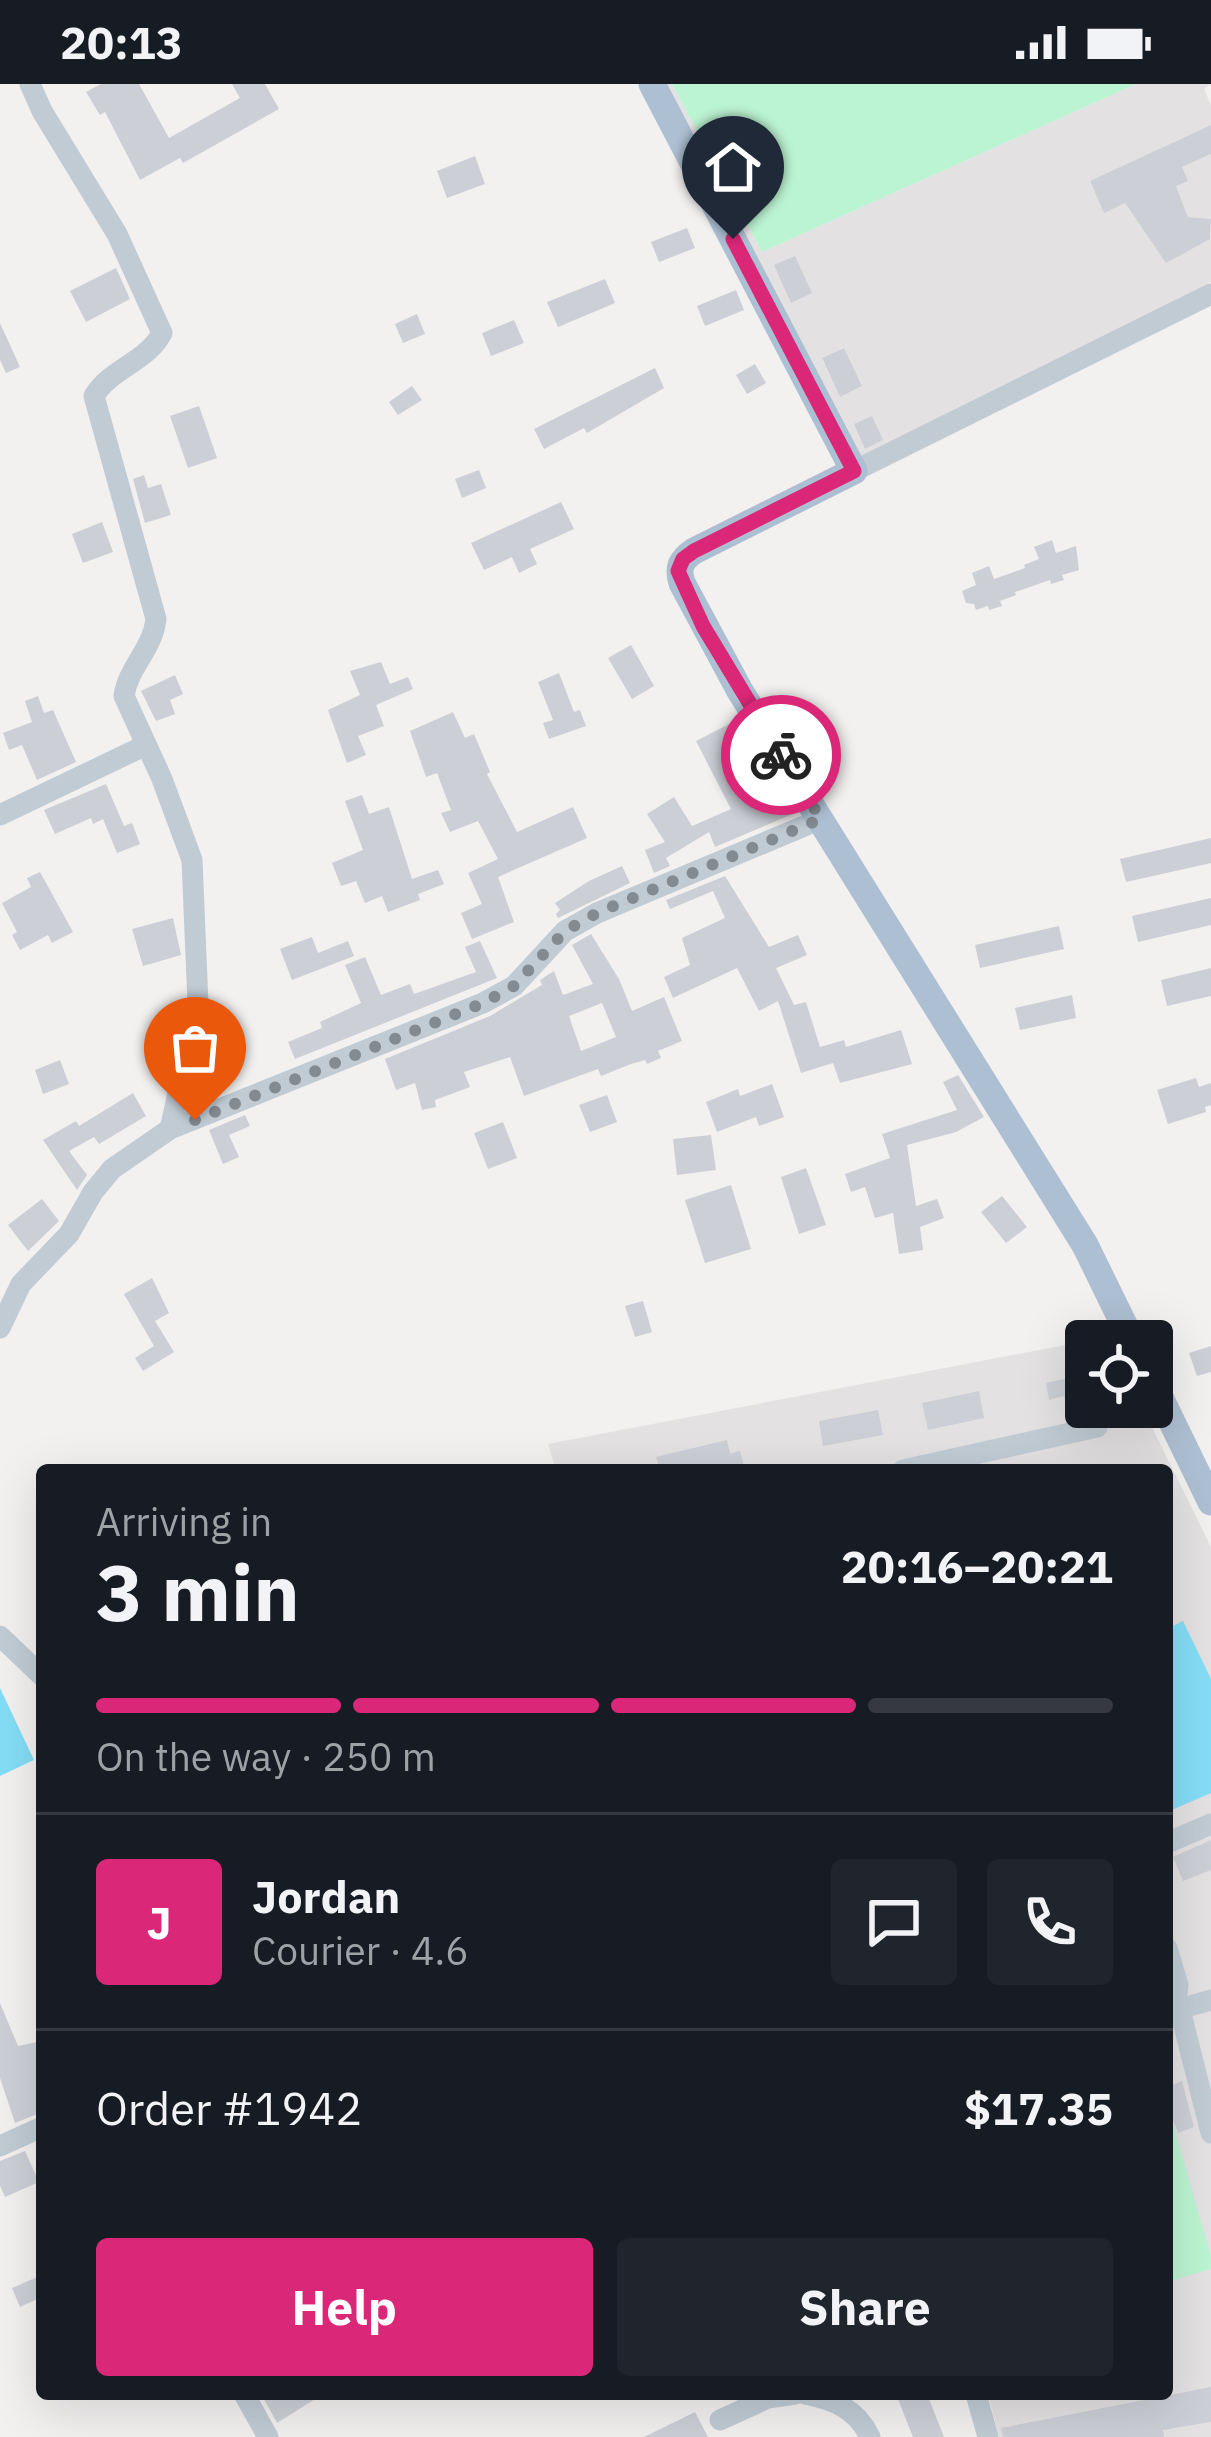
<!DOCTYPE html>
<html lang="en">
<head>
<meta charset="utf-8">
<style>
  :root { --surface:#171b24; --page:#20242c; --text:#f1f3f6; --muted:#9ea1a6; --line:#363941; --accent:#db2777 }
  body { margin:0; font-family:"IBM Plex Sans",sans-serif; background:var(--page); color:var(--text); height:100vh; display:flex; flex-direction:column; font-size:45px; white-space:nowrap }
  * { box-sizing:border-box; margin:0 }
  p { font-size:39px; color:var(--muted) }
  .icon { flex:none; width:66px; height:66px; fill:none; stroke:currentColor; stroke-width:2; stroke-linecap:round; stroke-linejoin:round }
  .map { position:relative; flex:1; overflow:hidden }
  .drawer { position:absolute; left:36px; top:1380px; width:1137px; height:936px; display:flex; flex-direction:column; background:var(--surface); border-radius:12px; box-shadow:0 12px 48px #0002 }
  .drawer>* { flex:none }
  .buttons { position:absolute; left:1065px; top:1236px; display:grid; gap:24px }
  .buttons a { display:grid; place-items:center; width:108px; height:108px; border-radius:12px; background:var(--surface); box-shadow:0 12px 48px #0002; font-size:60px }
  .pin { position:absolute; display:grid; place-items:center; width:102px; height:102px; color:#fff; margin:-123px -51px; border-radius:50% 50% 50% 0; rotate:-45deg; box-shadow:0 0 12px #0007 }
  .pin .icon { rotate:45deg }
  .courier { position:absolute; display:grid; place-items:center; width:120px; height:120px; margin:-60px; border:9px solid #db2777; border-radius:50%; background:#fff; color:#222; box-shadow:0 3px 15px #0007 }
  .head em { font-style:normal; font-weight:700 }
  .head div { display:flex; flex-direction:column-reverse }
  .head { display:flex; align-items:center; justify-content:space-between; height:204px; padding:0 60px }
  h1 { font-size:78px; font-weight:700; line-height:90px }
  .bar { display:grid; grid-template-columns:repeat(4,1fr); gap:18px 12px; align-content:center; height:144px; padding:0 60px }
  .bar i { height:15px; border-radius:9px; background:var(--line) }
  .bar .current { background:var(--accent) }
  .bar p { grid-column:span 4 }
  .line { display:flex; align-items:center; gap:30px; padding:0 60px; border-top:3px solid var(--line) }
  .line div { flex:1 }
  .round { display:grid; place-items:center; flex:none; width:126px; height:126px; border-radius:12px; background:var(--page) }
  .action { display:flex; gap:24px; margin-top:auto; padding:24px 60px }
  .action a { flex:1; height:138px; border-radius:12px; background:var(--accent); color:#fff; font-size:48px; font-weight:700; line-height:138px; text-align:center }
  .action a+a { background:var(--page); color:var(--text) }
  .status { display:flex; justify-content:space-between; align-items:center; height:84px; padding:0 60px; background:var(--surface); direction:ltr }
  .status svg { height:33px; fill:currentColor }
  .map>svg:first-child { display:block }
  .education { fill:#e4e1e2; fill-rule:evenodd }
  .green { fill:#bbf4d2 }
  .water { fill:#84ddf6 }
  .building { fill:#cccfd6; fill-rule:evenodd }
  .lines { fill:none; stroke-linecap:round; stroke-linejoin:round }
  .minor { stroke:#c0cbd4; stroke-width:21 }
  .major { stroke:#adbfd2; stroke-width:27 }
  .done { stroke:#838b92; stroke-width:12; stroke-dasharray:0 21.6 }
  .route { stroke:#db2777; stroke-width:15 }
</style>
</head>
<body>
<div class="status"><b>20:13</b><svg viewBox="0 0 49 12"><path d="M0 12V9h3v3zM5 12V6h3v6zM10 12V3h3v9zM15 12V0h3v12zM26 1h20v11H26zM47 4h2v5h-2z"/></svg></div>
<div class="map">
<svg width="1211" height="2353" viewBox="0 0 1211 2353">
  <rect width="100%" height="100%" fill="#f3f0f0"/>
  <g class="education">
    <path d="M 663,0 L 672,0 L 762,168 L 1136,0 L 1211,0 L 1204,5 L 1211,21 L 1211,54 L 1198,47 L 1090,98 L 1104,128 L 1125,119 L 1166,178 L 1193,155 L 1209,156 L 1211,151 L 1211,198 L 862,379 ZM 843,264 L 862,302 L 840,313 L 822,275 Z"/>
    <polygon points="1211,70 1211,135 1188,133 1176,102 1182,83"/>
    <polygon points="1086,1257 1086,1323 1142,1323 1211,1463 1211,2353 999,2353 988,2310 1167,2310 1167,1386 556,1386 548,1360"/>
  </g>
  <g class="green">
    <polygon points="672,0 1136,0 762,168"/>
    <polygon points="1167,2019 1211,2172 1211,2185 1167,2198"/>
  </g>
  <g class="water">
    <polygon points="1183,1537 1211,1595 1211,1709 1167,1728 1167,1545"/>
    <polygon points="0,1604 34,1676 0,1692"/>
  </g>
  <g class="building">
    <polygon points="101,0 139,0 169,54 240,14 232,0 265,0 279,25 183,79 180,74 140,96 105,28 100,31 86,8"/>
    <polygon points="1211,41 1211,70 1182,83 1188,97 1176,102 1188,133 1211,135 1210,155 1166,179 1125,119 1104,129 1090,97"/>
    <polygon points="475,72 485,100 447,114 437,87"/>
    <polygon points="687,144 695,164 659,178 651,158"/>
    <polygon points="795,172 812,209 791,219 774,181"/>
    <polygon points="116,184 130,215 86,238 70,207"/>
    <polygon points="605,195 615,219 558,243 547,218"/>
    <polygon points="736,206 744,226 705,242 697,222"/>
    <polygon points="417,230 425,250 403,259 395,240"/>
    <polygon points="514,236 524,259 491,272 482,249"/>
    <polygon points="0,239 20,283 6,289 0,276"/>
    <polygon points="844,264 862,302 840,313 822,274"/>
    <polygon points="755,280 766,299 747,310 736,291"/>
    <polygon points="655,284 664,304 587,349 584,344 544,365 534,345"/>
    <polygon points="412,302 422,316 398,331 389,318"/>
    <polygon points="199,322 217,374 188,384 170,332"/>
    <polygon points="872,332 883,356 865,365 854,340"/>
    <polygon points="479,386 486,404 462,414 455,395"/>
    <polygon points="144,391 148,404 161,400 171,431 145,439 133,395"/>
    <polygon points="561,418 574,445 530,465 537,480 519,489 512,473 484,486 471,459"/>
    <polygon points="102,438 113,468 83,479 72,450"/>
    <polygon points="1052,456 1056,469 1076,462 1079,486 1062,491 1064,496 1051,500 1050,496 1015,508 1016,511 1000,517 1002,522 989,526 988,522 976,526 974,520 966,519 962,507 976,501 972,489 989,482 994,495 1025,484 1024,481 1039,475 1034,463"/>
    <polygon points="631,561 654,602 632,615 608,574"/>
    <polygon points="381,578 390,600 408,593 413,605 376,621 384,642 358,652 366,671 347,679 328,626 360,611 350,587"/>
    <polygon points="559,589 574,628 580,626 586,642 549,655 543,639 553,636 538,598"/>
    <polygon points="175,591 183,610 170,616 175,630 156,637 141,607"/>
    <polygon points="38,612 44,629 53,626 76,678 37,696 22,661 9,666 3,649 32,638 25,617"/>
    <polygon points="453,628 465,654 474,650 490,688 487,690 517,748 573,723 587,754 498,793 514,838 472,855 461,829 482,820 468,789 498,775 478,737 450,748 441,729 451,726 437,689 426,693 410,647"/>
    <polygon points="737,636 775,707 779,704 795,729 715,763 709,748 666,774 670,782 654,789 645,766 665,758 647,730 674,713 692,742 731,725 696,657"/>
    <polygon points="106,700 124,742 132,739 140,760 117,769 103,735 93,740 91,734 55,750 44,726"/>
    <polygon points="362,711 369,730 389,723 412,795 438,786 444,800 418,810 420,816 388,828 382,812 365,819 356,797 341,802 332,779 363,766 345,717"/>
    <polygon points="1211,754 1211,779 1126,798 1120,775"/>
    <polygon points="622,782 630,799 558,834 556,830 560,826 555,819 589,797"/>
    <polygon points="40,788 73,848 52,859 48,851 20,866 12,851 17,848 2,819 31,803 27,794"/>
    <polygon points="725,792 769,863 798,851 807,871 776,884 794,921 806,918 820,963 844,956 846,963 901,946 912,980 840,999 833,979 801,989 778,917 759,927 737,884 673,914 664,893 690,881 682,854 725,834 713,807 670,825 666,816"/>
    <polygon points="1211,814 1211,841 1138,858 1132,832"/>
    <polygon points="173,834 181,871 143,882 132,845"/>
    <polygon points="1059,842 1064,865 980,884 975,861"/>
    <path d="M 591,850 L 619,895 L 632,927 L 664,913 L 682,957 L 658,967 L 661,974 L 647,980 L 645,976 L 631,980 L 601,992 L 598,985 L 524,1012 L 510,973 L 464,988 L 470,1003 L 435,1016 L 436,1023 L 422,1026 L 415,999 L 396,1006 L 385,975 L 490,932 L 542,901 L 540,896 L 554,887 L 563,911 L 593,900 L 572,861 ZM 602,919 L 616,953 L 581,967 L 569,932 Z"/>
    <polygon points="312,853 318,869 348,857 354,872 292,896 280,865"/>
    <polygon points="480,857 497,894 295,975 288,958 322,944 320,938 361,919 345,881 365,873 381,911 410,900 414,910 476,888 465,863"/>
    <polygon points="1211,884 1211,912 1167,922 1161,896"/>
    <polygon points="1072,911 1076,934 1020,946 1015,924"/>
    <polygon points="60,976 69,1000 43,1010 35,986"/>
    <polygon points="958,991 984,1033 956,1048 907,1061 916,1122 937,1115 944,1134 920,1143 923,1166 899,1170 893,1129 875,1134 865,1103 851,1108 845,1090 890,1074 882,1050 957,1026 943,998"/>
    <polygon points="1196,994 1199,1003 1211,999 1211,1021 1205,1023 1206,1028 1168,1040 1157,1006"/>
    <polygon points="772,1000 784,1033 759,1042 756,1033 717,1048 706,1018 738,1005 740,1012"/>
    <polygon points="133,1009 146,1032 99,1060 94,1053 69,1067 87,1091 77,1106 43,1056 76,1037 79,1042"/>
    <polygon points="607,1011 617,1038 590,1048 579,1021"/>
    <polygon points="245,1031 250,1042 229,1051 239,1073 223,1080 209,1046"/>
    <polygon points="503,1038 517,1074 488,1085 474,1049"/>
    <polygon points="711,1051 716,1086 677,1091 673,1055"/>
    <polygon points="806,1084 826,1141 799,1150 781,1093"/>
    <polygon points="731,1101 751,1165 705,1179 685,1116"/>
    <polygon points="1002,1112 1027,1143 1006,1159 981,1128"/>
    <polygon points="42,1115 59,1137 28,1167 8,1141"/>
    <polygon points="152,1194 169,1229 155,1237 174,1268 143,1287 135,1274 154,1262 124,1210"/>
    <polygon points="643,1217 652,1248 635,1253 625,1222"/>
    <polygon points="1211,1262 1211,1288 1197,1292 1189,1269"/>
    <polygon points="1077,1292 1086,1330 1069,1334 1064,1312 1049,1316 1046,1299"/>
    <polygon points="979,1307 984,1334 928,1346 922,1319"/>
    <polygon points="878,1326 883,1351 823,1362 819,1337"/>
    <polygon points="727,1356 730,1370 740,1367 744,1382 727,1386 660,1386 656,1373"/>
    <polygon points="1211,1756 1211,1786 1183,1797 1173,1773"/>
    <polygon points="0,1919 18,1962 42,1957 42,2028 15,2039 0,1994"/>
    <polygon points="1182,1997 1194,2043 1178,2049 1167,2019 1167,2003"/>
    <polygon points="25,2067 39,2098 5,2113 0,2102 0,2077"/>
    <polygon points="42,2191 42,2213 20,2223 12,2204"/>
    <polygon points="1211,2303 1211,2338 1163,2346 1164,2353 1003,2353 1001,2344"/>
    <polygon points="261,2310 323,2310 277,2339"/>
    <polygon points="896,2310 927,2310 944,2353 913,2353"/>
    <polygon points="695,2328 708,2353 644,2353"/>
  </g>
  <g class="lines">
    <g class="minor">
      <path d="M 30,0 L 42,27 L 117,150 L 162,249 C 147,278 111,284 94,312 L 156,535 C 153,565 128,583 124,612 L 162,695 L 192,776 L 198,920 L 170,1045"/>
      <polyline points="854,387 1211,210"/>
      <polyline points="0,731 144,662"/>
      <polyline points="0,1244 21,1200 69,1150 93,1108 112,1085 170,1045 483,919 514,902 565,847 597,829 821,735"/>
      <polyline points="903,1386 1097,1343"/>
      <polyline points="0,1552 42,1592"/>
      <polyline points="1167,1759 1211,1740"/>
      <polyline points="1167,1864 1178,1901 1175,1926 1211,1916"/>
      <polyline points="1167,1917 1182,1934 1211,2049"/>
      <polyline points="0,2062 42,2043"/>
      <polyline points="244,2310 268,2353"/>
      <path d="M 805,2310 C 834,2316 856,2324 870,2353"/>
      <polyline points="976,2310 988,2353"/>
      <polyline points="720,2336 768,2314 795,2310"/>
    </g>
    <g class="major">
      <path d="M 652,0 L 854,387 L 694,467 C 681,476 677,483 682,499 L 740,607 L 1085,1161 L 1132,1257"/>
      <polyline points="1152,1297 1211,1418"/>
    </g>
  </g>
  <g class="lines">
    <polyline class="done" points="195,1036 483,919 514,902 565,847 597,829 821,735 781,671"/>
    <polyline class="route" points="733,155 854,387 694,467 683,475 678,487 703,542 781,671"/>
  </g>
</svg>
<div class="buttons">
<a><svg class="icon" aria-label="locate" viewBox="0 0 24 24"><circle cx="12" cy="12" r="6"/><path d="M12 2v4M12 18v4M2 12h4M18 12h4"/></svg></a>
</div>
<div class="pin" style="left:195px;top:1036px;background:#ea580c"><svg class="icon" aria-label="bag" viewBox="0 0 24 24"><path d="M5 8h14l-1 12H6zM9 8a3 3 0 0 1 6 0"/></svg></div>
<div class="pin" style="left:733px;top:155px;background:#1f2937"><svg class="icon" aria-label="home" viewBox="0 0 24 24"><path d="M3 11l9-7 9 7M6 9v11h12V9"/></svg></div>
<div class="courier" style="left:781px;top:671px"><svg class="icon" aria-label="bike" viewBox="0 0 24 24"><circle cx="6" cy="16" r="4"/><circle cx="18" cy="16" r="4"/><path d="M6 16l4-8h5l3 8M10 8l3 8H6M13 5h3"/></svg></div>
<section class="drawer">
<div class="head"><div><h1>3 min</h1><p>Arriving in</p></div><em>20:16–20:21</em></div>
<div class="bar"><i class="current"></i><i class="current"></i><i class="current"></i><i></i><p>On the way · 250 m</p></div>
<div class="line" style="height:216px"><b class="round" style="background:var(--accent);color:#fff">J</b><div><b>Jordan</b><p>Courier · 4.6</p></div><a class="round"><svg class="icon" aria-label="chat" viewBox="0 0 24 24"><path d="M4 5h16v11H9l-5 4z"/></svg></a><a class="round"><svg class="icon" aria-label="phone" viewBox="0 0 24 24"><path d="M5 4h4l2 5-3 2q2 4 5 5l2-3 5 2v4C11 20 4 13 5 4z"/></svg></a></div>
<div class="line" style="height:156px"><div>Order #1942</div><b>$17.35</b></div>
<div class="action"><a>Help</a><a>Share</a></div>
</section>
</div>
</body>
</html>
